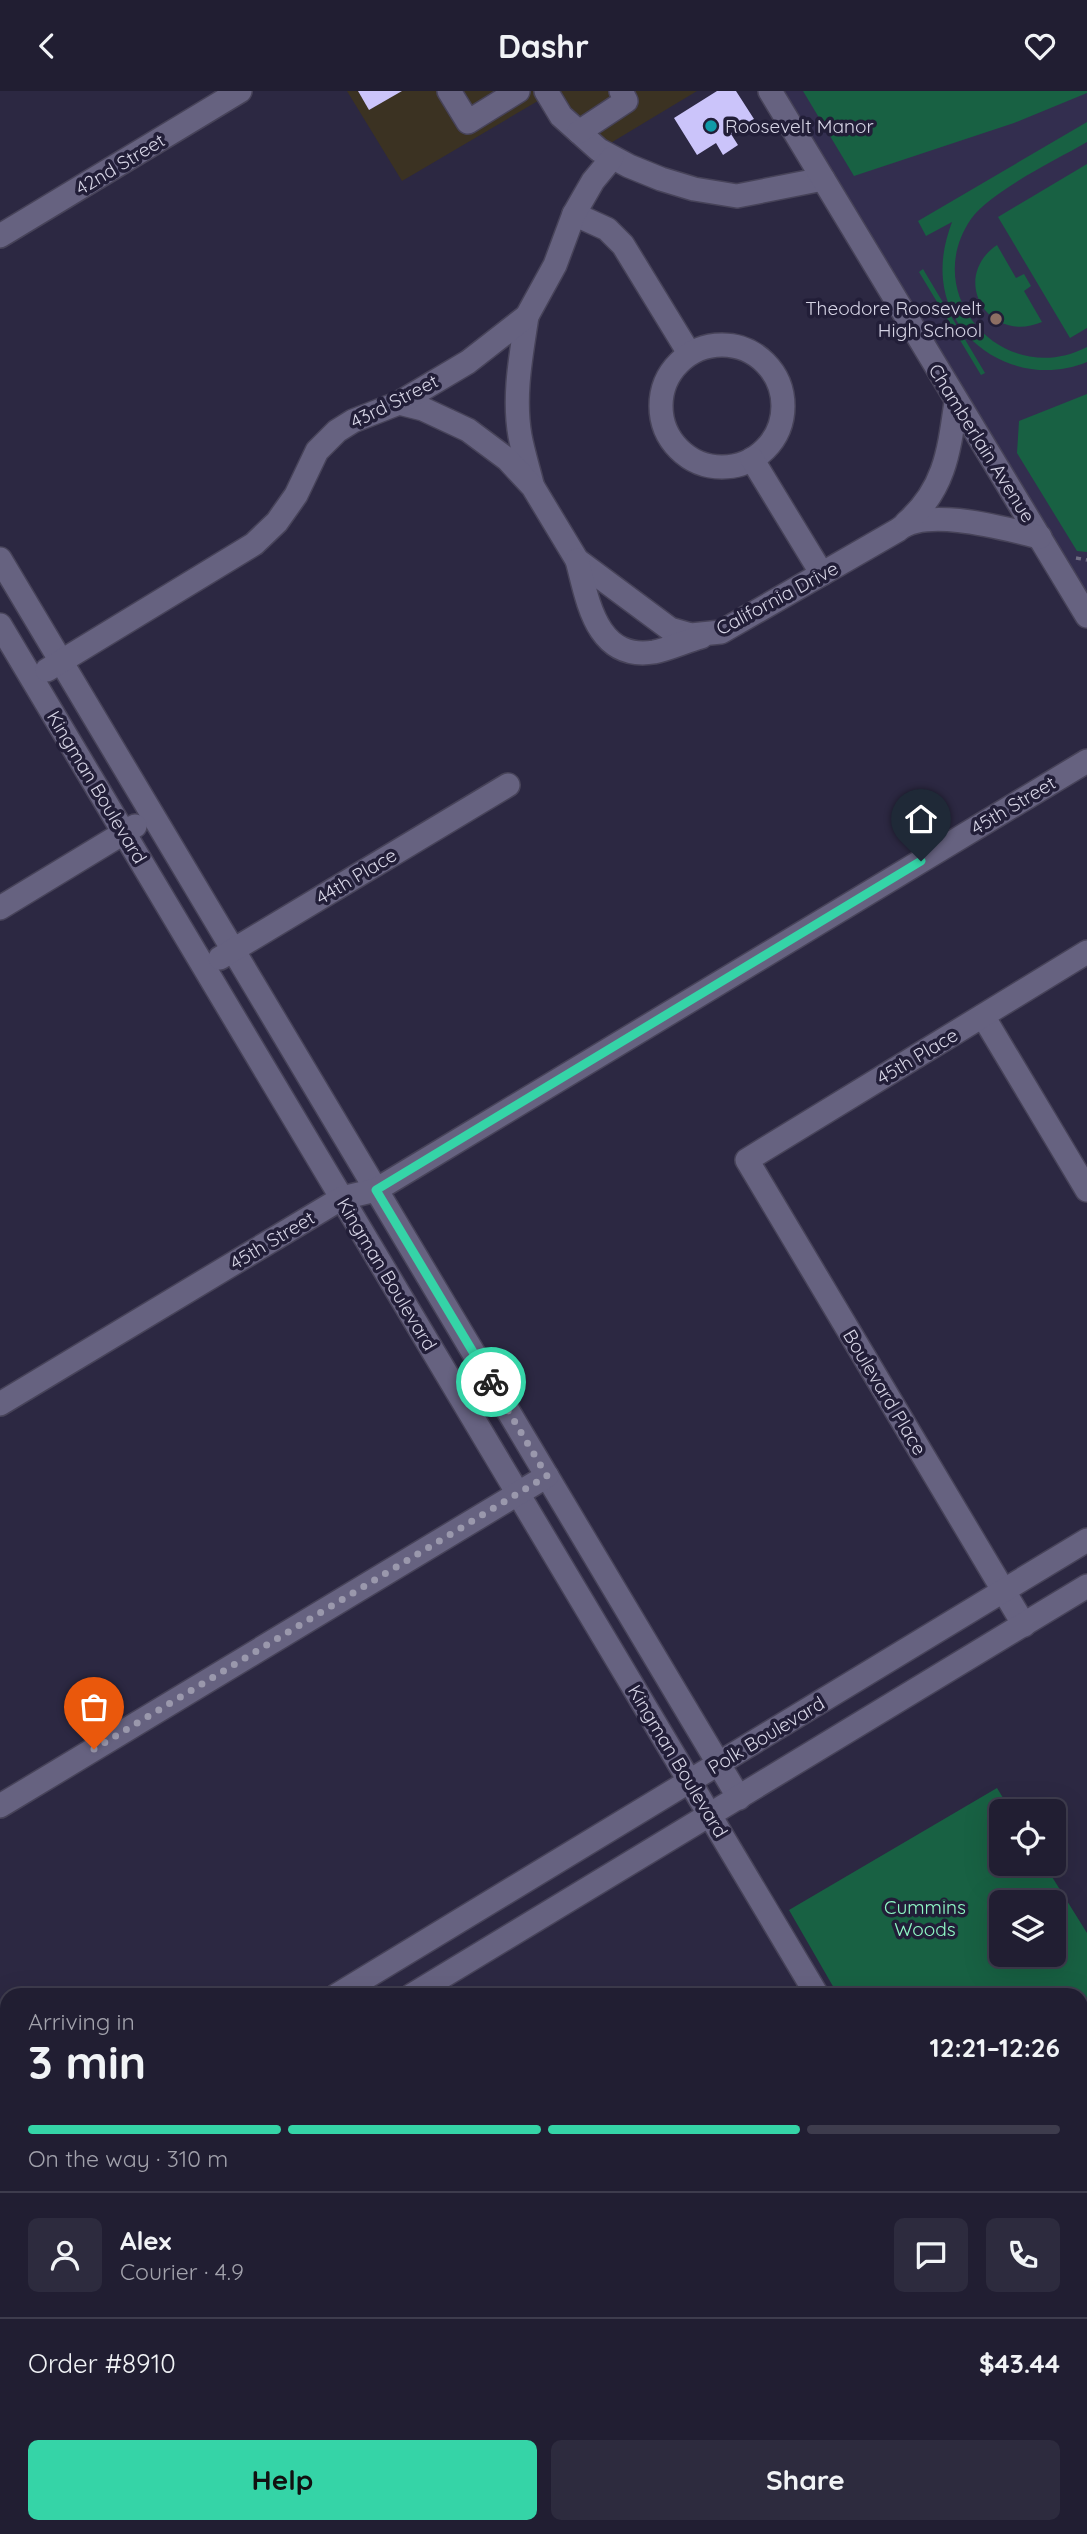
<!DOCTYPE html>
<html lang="en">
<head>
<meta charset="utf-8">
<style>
  :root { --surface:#211e32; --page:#2d2b3e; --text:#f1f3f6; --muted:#a2a2ac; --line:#3e3c4d; --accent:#35d4a7 }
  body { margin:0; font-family:Quicksand,sans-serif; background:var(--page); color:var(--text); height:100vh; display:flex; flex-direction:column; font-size:26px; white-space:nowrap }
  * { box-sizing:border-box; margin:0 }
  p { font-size:23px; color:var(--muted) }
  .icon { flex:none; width:38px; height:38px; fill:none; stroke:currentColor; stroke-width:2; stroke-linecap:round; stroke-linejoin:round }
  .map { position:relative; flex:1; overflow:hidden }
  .side { position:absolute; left:0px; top:1897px; width:1088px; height:546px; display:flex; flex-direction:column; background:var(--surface); border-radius:21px 21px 0 0; box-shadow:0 7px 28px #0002,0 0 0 2px var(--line) }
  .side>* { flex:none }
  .buttons { position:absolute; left:989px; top:1708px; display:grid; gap:14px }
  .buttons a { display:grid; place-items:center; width:77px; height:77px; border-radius:10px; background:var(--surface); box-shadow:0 7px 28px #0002,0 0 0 2px var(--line); font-size:35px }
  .pin { position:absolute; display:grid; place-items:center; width:60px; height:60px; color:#fff; margin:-72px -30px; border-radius:50% 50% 50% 0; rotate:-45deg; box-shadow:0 0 7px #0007 }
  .pin .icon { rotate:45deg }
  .courier { position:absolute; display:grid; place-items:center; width:70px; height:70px; margin:-35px; border:5px solid #35d4a7; border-radius:50%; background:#fff; color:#222; box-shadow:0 2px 9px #0007 }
  .head em { font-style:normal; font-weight:700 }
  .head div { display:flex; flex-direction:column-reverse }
  .head { display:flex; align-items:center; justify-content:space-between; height:119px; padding:0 28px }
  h1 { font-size:46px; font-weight:700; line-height:52px }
  .bar { display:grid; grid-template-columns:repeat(4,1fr); gap:10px 7px; align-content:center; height:84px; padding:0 28px }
  .bar i { height:9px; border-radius:5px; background:var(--line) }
  .bar .active { background:var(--accent) }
  .bar p { grid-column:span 4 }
  .line { display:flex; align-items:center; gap:18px; padding:0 28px; border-top:2px solid var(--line) }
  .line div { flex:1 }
  .round { display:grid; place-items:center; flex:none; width:74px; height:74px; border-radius:10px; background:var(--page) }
  .cta { display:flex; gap:14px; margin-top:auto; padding:14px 28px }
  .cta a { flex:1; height:80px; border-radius:10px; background:var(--accent); color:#111; font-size:28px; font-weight:700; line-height:80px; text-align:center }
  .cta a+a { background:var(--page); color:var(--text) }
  header { display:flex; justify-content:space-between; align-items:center; height:91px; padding:0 28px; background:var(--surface); font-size:32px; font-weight:700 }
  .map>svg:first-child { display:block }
  .commercial { fill:#3b3222 }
  .built { fill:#332e4f }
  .green { fill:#186143; fill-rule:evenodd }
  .building { fill:#cbc4fa }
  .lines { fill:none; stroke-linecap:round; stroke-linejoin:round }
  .minor-casing { stroke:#474359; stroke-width:26 }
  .path { stroke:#706d83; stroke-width:3.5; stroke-dasharray:5 5; stroke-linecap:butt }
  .minor { stroke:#666280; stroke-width:23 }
  .done { stroke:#9a98ac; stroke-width:7; stroke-dasharray:0 12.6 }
  .route { stroke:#35d4a7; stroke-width:9 }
  .culture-dot { fill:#0f9aa8; stroke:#221e38; stroke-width:2.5 }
  .education-dot { fill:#8d6e63; stroke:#221e38; stroke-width:2.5 }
  .labels { text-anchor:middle; stroke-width:7; stroke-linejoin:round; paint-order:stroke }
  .poi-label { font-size:19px; fill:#d6d4e5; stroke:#221e38; text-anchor:start }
  .street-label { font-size:19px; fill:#d6d4e5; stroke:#221e38 }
  .park-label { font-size:19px; fill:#90fbc7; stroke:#221e38 }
</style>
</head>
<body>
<header><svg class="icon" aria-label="back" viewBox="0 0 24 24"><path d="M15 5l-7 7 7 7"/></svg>Dashr<svg class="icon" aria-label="heart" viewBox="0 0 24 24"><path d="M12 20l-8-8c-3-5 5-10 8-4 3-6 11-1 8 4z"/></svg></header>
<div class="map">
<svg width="1087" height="2443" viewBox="0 0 1087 2443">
  <rect width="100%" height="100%" fill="#2c2842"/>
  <g class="commercial">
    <polygon points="347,0 697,0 599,59 548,4 402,90"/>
    <polygon points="7,2399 7,2436 273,2436 277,2443 0,2443 0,2403"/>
  </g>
  <polygon class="built" points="770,0 1087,0 1087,525"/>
  <g class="green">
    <polygon points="803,0 1087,0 1087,2 1014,32 854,85"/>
    <path d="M 1087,31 L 1087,51 C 1056,69 991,100 971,128 C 918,205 1005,299 1087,256 L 1087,271 C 1025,297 950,258 943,189 C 941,168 945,150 952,131 L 926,145 L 918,130 Z"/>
    <polygon points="1087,73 1087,237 1070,247 998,126"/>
    <path d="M 997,154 L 1016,187 L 1024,183 L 1031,195 L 1024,200 L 1042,231 C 988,254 949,187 997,154 Z"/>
    <polygon points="923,178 985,282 981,284 919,181"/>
    <polygon points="1087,303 1087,461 1077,460 1017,362 1019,330"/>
    <path d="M 997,1697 L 1011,1720 L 1001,1720 L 1001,1773 L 1044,1773 L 1087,1842 L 1087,2443 L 582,2443 L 594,2436 L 1082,2436 L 1082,1904 L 838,1904 L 789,1819 ZM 1001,1811 L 1054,1811 L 1054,1864 L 1001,1864 Z"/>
  </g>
  <g class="building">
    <polygon points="358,0 402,0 369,19"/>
    <polygon points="717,0 736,0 754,28 731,43 738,54 723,64 716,52 697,64 674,27"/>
  </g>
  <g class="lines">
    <g class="minor-casing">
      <g id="minor">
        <polyline points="449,0 468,31 518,0"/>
        <polyline points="546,0 561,25 599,59 629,75 661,88 694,98 737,105 823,88"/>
        <polyline points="770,0 1087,525"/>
        <polyline points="579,41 626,10 621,0"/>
        <polyline points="574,123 607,138 623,154 689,262"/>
        <polyline points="0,145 240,0"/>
        <path d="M 527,225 C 521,265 513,305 520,345 C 523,361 528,377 532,393"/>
        <circle cx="722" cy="315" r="61"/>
        <path d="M 399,312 L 423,318 L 468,339 L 507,368 L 533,396 L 577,469 L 670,538 L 691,544 L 721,541 L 898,439 C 926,415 1006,438 1040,446"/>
        <polyline points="752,368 822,483"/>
        <path d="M 906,432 C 945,398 949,360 956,311"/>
        <polyline points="0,468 739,1707"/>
        <path d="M 577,469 C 588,510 596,570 654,561 C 669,558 686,550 701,546"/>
        <polyline points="0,534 817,1904"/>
        <polyline points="47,579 254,453 277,431 296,404 317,360 337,340 353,330 399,312 468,271 527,225 555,174 574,123 593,90 612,67"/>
        <polyline points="0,817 135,735"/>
        <polyline points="220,867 508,694"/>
        <polyline points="983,925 1087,1099"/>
        <polyline points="0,1313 342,1107 376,1099 1087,670"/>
        <polyline points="1024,1534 747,1069 1087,861"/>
        <polyline points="0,1715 547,1385"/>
        <polyline points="337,1904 1087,1449"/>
        <polyline points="412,1904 1087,1495"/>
        <polyline points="0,2108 7,2104"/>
        <polyline points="0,2152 7,2148"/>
        <polyline points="441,2436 446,2443"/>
      </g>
    </g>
    <polyline class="path" points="1076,467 1087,469"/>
    <use href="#minor" class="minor"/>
  </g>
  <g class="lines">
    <polyline class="done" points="94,1658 547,1385 491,1291"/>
    <polyline class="route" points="491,1291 376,1099 921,770"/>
  </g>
  <circle class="culture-dot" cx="711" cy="35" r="7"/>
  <circle class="education-dot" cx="996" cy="228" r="7"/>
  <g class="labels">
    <g class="poi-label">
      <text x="725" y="42">Roosevelt Manor</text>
      <text x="982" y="224" text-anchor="end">Theodore Roosevelt<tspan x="982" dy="22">High School</tspan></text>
    </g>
    <g class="street-label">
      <text transform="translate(120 73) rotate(-31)" y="7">42nd Street</text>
      <text transform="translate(394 310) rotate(-27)" y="7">43rd Street</text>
      <text transform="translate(982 352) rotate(58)" y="7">Chamberlain Avenue</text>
      <text transform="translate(777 507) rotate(-28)" y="7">California Drive</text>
      <text transform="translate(97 696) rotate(59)" y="7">Kingman Boulevard</text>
      <text transform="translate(1013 714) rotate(-31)" y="7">45th Street</text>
      <text transform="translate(356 785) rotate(-31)" y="7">44th Place</text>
      <text transform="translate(917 965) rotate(-31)" y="7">45th Place</text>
      <text transform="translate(272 1149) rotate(-31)" y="7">45th Street</text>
      <text transform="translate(387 1183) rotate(59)" y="7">Kingman Boulevard</text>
      <text transform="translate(885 1301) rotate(59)" y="7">Boulevard Place</text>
      <text transform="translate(766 1644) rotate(-31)" y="7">Polk Boulevard</text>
      <text transform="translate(678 1670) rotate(59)" y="7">Kingman Boulevard</text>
    </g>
    <g class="park-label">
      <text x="925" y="1823">Cummins<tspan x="925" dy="22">Woods</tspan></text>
    </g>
  </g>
</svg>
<div class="buttons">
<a><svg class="icon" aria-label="locate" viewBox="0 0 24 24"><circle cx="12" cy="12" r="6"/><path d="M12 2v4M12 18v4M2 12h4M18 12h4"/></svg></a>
<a><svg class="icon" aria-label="layers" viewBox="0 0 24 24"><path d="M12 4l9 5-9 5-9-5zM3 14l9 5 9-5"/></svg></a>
</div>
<div class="pin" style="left:94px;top:1658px;background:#ea580c"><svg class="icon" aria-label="bag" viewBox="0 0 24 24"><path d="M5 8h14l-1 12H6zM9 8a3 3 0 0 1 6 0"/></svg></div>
<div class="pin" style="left:921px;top:770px;background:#1f2937"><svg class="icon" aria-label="home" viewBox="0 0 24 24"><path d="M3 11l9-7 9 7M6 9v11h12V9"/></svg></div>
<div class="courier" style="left:491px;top:1291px"><svg class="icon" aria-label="bike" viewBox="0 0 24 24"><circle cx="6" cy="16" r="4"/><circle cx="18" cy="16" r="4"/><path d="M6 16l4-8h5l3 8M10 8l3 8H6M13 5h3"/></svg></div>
<section class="side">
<div class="head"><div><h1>3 min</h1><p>Arriving in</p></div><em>12:21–12:26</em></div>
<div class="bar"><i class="active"></i><i class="active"></i><i class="active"></i><i></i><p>On the way · 310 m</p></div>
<div class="line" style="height:126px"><a class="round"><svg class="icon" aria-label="person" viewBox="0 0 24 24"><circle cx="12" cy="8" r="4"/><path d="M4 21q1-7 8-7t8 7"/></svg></a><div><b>Alex</b><p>Courier · 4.9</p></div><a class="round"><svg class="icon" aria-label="chat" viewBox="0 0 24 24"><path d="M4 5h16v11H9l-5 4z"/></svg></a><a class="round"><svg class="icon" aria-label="phone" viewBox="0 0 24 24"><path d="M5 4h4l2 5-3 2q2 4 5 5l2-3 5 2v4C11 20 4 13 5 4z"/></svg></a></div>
<div class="line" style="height:91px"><div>Order #8910</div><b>$43.44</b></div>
<div class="cta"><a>Help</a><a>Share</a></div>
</section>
</div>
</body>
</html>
